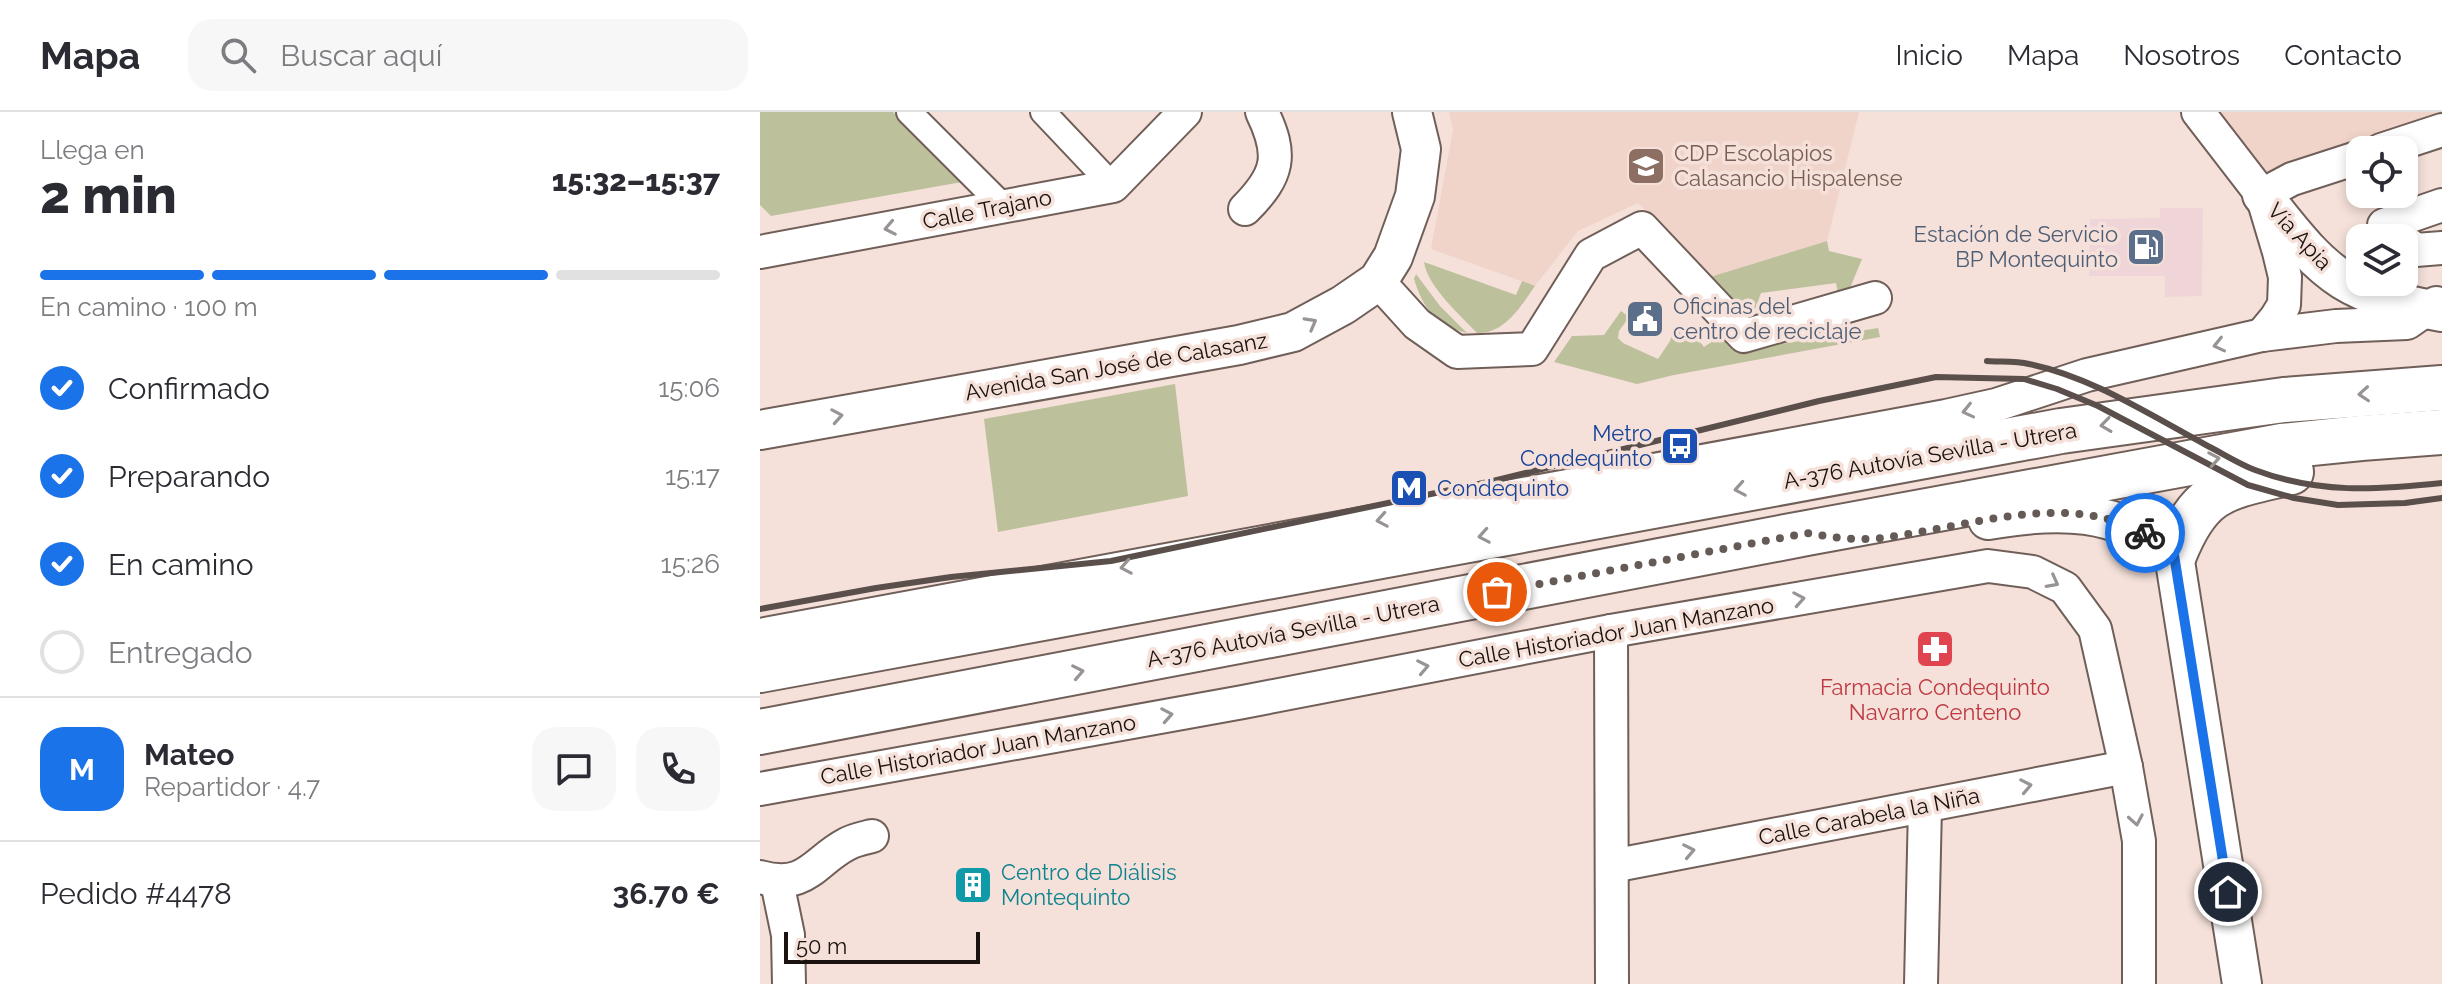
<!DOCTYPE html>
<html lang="es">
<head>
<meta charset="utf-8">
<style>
  :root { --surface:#fff; --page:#f7f7f7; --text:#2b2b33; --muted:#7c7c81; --line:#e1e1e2; --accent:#1a73e8 }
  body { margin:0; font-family:Raleway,sans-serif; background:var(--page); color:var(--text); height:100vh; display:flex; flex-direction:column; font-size:30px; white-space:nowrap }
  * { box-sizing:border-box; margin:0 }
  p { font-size:26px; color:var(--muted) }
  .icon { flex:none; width:44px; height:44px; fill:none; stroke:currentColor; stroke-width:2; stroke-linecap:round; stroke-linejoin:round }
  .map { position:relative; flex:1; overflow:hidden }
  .side { display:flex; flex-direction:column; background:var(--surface); width:760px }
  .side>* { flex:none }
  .tools { position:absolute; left:1586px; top:24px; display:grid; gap:16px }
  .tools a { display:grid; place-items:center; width:72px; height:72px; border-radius:16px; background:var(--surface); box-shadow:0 4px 12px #0003; font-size:40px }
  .scale { position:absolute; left:24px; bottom:20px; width:196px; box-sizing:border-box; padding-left:8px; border:4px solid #19120f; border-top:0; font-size:22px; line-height:28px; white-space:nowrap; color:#19120f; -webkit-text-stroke:6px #f5e1da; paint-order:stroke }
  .pin { position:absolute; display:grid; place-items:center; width:68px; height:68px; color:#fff; margin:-34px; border:4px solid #fff; border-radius:50%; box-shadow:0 2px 8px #0007 }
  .courier { position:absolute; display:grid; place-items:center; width:80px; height:80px; margin:-40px; border:6px solid #1a73e8; border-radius:50%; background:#fff; color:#222; box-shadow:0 2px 10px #0007 }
  .headline em { font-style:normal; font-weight:800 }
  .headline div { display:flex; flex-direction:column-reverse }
  .headline { display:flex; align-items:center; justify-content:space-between; height:136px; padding:0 40px }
  h1 { font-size:52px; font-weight:800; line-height:60px }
  .bar { display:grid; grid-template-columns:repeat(4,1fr); gap:12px 8px; align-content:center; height:96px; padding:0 40px }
  .bar i { height:10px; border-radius:6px; background:var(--line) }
  .bar .on { background:var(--accent) }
  .bar p { grid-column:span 4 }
  .line { display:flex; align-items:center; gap:20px; padding:0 40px; border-top:2px solid var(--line) }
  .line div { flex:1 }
  .round { display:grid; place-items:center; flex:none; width:84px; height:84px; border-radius:24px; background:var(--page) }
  ol { padding:0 40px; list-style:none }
  li { display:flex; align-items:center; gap:24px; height:88px }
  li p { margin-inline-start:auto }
  li .icon { padding:8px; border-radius:50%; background:var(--accent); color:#fff; stroke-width:4 }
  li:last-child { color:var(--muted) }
  li i { width:44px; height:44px; border:4px solid var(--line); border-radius:50% }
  header { display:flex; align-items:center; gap:48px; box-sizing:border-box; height:112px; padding:0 40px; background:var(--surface); border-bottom:2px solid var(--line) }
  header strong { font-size:38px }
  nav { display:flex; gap:44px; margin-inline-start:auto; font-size:28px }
  .search { width:560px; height:72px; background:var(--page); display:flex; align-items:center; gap:20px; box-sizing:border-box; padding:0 28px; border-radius:24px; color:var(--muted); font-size:30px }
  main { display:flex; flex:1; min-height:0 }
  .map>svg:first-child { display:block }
  .commercial { fill:#efd5d8 }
  .built { fill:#f0d4ca }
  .green { fill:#bcc19c }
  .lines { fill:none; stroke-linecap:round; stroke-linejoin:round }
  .pedestrian-casing { stroke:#705f59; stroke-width:28 }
  .minor-casing { stroke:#705f59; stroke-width:36 }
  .tertiary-casing { stroke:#705f59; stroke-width:42 }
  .primary-casing { stroke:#705f59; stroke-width:48 }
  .pedestrian { stroke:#fff; stroke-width:24 }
  .minor { stroke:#fff; stroke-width:32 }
  .tertiary { stroke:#fff; stroke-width:38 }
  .primary { stroke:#fff; stroke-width:44 }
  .rail { stroke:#5a4f4b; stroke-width:6 }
  .oneway { stroke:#989493 }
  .done { stroke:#665a56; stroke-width:8; stroke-dasharray:0 14.4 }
  .route { stroke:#1a73e8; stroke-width:10 }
  .labels { text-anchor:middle; stroke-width:7; stroke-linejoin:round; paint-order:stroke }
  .education-label { font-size:22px; fill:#785e54; stroke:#f5e1da; text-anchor:start }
  .street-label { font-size:22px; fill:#19120f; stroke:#f5e1da }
  .service-label { font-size:22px; fill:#4e5e75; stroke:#f5e1da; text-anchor:end }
  .transit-label { font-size:22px; fill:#164399; stroke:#f5e1da; text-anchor:end }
  .health-label { font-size:22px; fill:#be3a42; stroke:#f5e1da }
  .culture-label { font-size:22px; fill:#0d838f; stroke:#f5e1da; text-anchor:start }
</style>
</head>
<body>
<header>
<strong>Mapa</strong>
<div class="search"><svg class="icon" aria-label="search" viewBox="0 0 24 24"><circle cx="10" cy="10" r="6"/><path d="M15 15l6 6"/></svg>Buscar aquí</div>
<nav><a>Inicio</a><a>Mapa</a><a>Nosotros</a><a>Contacto</a></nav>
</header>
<main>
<section class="side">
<div class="headline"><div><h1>2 min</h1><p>Llega en</p></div><em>15:32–15:37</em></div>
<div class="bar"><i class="on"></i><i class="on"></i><i class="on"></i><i></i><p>En camino · 100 m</p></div>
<ol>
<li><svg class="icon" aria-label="check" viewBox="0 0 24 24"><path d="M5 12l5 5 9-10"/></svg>Confirmado<p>15:06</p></li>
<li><svg class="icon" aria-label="check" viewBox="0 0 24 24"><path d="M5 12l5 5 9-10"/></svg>Preparando<p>15:17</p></li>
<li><svg class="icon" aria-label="check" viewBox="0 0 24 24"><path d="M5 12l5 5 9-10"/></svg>En camino<p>15:26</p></li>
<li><i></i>Entregado</li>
</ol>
<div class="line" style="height:144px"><b class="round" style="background:var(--accent);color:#fff">M</b><div><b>Mateo</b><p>Repartidor · 4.7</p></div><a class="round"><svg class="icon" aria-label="chat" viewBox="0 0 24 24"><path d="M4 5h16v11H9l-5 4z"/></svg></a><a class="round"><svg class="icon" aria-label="phone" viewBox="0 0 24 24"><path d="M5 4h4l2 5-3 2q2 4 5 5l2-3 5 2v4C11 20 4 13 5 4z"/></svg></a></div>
<div class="line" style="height:104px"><div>Pedido #4478</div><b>36.70 €</b></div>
</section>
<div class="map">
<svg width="1682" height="872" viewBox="0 0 1682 872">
  <rect width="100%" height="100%" fill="#f5e1da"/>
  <polygon class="commercial" points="1400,96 1443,96 1442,184 1405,185 1405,164 1329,164 1330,107 1400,106"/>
  <g class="built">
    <polygon points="689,0 1099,0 1067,129 950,165 878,91 818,119 775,174 671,137 693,18"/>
    <polygon points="1454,0 1682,0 1682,5 1503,63"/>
  </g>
  <g class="green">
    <polygon points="0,0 133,0 202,70 11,104 0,93"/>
    <polygon points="1067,129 1069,139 1102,147 1085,188 1079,188 1076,171 1001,181 992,206 983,209 950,165"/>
    <path d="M 664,150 L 756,183 L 762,169 L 775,174 C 761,194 745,222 717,221 C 701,204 667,174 664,150 Z"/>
    <path d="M 656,162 L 680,194 L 707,221 C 676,214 663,196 654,167 Z"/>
    <path d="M 861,199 L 869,205 L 859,219 L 858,226 L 863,231 L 898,247 L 910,229 L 913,220 L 922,214 L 929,216 L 944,235 C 965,220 964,230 985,238 L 1118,216 L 1120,225 L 914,263 L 877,272 L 794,250 L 812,224 L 844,223 Z"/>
    <polygon points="415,272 428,384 238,420 224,307"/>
  </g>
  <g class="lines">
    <g class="pedestrian-casing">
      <g id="pedestrian">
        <polyline points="149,0 243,94"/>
        <polyline points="283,0 353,74"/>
      </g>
    </g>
    <g class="minor-casing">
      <g id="minor">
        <polyline points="1438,0 1502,83 1519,140 1525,165 1524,193 1516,206 1502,223"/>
        <polyline points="1621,38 1682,18"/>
        <polyline points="1502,83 1532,67 1600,45"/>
        <path d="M 485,97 C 519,63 523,43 502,0"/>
        <polyline points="1640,126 1624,113 1682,93"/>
        <polyline points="1644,129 1656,138 1682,136"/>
        <polyline points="0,140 353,74 425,0"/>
        <polyline points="618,169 657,212 697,240 772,237 831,143 882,116 984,224 1115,186"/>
        <polyline points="851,519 852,872"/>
        <polyline points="0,523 1186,304 1236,293 1327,263 1502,223 1576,214 1647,211 1676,191"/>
        <polyline points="0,677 483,590 851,519 1228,454 1273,460 1305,476 1335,517 1366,655 1379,729 1379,872"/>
        <polyline points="852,754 1366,655"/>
        <path d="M 0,765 C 47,778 54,749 87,732 C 94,728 104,726 112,724"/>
        <polyline points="17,770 28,823 29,872"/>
        <polyline points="1161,872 1165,694"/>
      </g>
    </g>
    <g class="tertiary-casing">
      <g id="tertiary">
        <path d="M 1502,83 C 1526,112 1550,147 1583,168 C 1611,186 1649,194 1682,200"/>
        <polyline points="0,318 479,233 533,220 583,193 618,169 633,145 655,84 661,37 652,0"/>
        <path d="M 1228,408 C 1297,396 1358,395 1414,443 L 1482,872"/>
      </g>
    </g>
    <g class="primary-casing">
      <g id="primary">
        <path d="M 1414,443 C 1441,375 1465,376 1531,360"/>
        <polyline points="0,558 1301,319 1524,288 1682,276"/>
        <polyline points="0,620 1047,421 1522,334 1601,326 1682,320"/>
      </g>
    </g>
    <use href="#pedestrian" class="pedestrian"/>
    <use href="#minor" class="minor"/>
    <use href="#tertiary" class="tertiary"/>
    <use href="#primary" class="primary"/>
    <g class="rail">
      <path d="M 1227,249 C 1240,250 1256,249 1269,252 C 1332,265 1390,303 1446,333 C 1462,341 1479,352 1495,358 C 1558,382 1616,378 1682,371"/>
      <polyline points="0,497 116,476 191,465 351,449 733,369 1059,289 1176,265 1264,267 1297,277 1338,294 1488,373 1534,386 1578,393 1645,391 1682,386"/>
    </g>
  </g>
  <defs><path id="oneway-chevron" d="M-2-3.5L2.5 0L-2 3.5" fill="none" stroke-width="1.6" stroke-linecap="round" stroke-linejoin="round" transform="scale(2)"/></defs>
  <g class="oneway">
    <use href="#oneway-chevron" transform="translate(130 116) rotate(169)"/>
    <use href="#oneway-chevron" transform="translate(551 211) rotate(-29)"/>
    <use href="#oneway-chevron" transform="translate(1459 233) rotate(167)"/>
    <use href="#oneway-chevron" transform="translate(1604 282) rotate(176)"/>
    <use href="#oneway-chevron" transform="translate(1208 299) rotate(167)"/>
    <use href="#oneway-chevron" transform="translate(77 304) rotate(-10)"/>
    <use href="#oneway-chevron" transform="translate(1346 313) rotate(172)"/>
    <use href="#oneway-chevron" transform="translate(1454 347) rotate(-10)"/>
    <use href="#oneway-chevron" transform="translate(980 377) rotate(170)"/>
    <use href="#oneway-chevron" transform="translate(622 408) rotate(170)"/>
    <use href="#oneway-chevron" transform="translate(724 424) rotate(170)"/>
    <use href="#oneway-chevron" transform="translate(366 455) rotate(170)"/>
    <use href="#oneway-chevron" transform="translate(1293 470) rotate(28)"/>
    <use href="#oneway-chevron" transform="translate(1039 487) rotate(-10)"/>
    <use href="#oneway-chevron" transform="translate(663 555) rotate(-11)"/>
    <use href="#oneway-chevron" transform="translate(318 560) rotate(-11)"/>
    <use href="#oneway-chevron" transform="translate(407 603) rotate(-10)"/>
    <use href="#oneway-chevron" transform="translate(1266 674) rotate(-11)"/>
    <use href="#oneway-chevron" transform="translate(1376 708) rotate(80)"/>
    <use href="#oneway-chevron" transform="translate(929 739) rotate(-11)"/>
  </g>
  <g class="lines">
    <path class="done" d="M 737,480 L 1047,421 C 1071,425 1096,429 1121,426 C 1207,416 1302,378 1385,421"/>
    <polyline class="route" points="1385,421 1395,426 1414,443 1468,780"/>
  </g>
  <defs>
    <g id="school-square" transform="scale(2)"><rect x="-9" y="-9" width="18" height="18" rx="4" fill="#8d6e63" stroke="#f5e1da"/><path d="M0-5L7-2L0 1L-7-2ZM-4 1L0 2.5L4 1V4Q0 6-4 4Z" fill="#fff"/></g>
    <g id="fuel-square" transform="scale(2)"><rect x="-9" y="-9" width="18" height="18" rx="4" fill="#5c6f8a" stroke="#f5e1da"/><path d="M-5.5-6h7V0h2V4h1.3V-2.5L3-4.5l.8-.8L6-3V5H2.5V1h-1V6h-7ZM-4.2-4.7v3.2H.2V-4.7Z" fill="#fff"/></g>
    <g id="civic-square" transform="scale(2)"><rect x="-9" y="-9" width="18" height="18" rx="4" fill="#5c6f8a" stroke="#f5e1da"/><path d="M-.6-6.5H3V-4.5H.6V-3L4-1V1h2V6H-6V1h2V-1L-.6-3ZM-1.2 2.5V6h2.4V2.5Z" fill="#fff"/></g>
    <g id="bus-square" transform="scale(2)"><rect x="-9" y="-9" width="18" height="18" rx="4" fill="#1a4fb4" stroke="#f5e1da"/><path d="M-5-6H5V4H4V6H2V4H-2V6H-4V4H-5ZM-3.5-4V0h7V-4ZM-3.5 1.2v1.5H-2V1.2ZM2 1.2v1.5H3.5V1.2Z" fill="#fff"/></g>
    <g id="metro-square" transform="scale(2)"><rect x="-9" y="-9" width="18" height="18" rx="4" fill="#1a4fb4" stroke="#f5e1da"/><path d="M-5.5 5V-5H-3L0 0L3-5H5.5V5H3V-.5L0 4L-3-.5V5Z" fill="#fff"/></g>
    <g id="pharmacy-square" transform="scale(2)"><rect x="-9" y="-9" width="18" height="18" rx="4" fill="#e0444e" stroke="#f5e1da"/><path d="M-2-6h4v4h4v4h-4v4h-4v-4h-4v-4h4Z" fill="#fff"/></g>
    <g id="building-square" transform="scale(2)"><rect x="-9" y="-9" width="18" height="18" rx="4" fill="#0f9aa8" stroke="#f5e1da"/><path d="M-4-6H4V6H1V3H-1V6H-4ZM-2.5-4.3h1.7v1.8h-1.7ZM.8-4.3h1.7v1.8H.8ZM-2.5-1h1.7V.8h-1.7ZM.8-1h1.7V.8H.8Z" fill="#fff"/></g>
  </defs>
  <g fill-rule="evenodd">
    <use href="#school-square" x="886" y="54"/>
    <use href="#fuel-square" x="1386" y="135"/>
    <use href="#civic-square" x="885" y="207"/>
    <use href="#bus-square" x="920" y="334"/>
    <use href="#metro-square" x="649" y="376"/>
    <use href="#pharmacy-square" x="1175" y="537"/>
    <use href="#building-square" x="213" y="773"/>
  </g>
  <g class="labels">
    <g class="education-label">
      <text x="914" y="49">CDP Escolapios<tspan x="914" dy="25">Calasancio Hispalense</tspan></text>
    </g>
    <g class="street-label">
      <text transform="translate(227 97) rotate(-11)" y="8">Calle Trajano</text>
      <text transform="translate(1540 124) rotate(47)" y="8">Vía Apia</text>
      <text transform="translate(356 254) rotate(-10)" y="8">Avenida San José de Calasanz</text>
      <text transform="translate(1170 343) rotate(-10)" y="8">A-376 Autovía Sevilla - Utrera</text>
      <text transform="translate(533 519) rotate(-11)" y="8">A-376 Autovía Sevilla - Utrera</text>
      <text transform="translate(856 520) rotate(-10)" y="8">Calle Historiador Juan Manzano</text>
      <text transform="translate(218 637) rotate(-10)" y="8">Calle Historiador Juan Manzano</text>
      <text transform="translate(1109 704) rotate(-11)" y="8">Calle Carabela la Niña</text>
    </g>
    <g class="service-label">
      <text x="1358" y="130">Estación de Servicio<tspan x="1358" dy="25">BP Montequinto</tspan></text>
      <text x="913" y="202" text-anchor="start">Oficinas del<tspan x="913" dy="25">centro de reciclaje</tspan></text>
    </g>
    <g class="transit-label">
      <text x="892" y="329">Metro<tspan x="892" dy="25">Condequinto</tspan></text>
      <text x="677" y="384" text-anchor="start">Condequinto</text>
    </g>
    <g class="health-label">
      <text x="1175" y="583">Farmacia Condequinto<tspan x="1175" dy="25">Navarro Centeno</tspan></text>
    </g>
    <g class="culture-label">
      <text x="241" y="768">Centro de Diálisis<tspan x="241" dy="25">Montequinto</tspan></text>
    </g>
  </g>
</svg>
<div class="tools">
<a><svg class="icon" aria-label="locate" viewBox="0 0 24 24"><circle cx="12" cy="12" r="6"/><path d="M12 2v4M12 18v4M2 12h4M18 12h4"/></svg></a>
<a><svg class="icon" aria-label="layers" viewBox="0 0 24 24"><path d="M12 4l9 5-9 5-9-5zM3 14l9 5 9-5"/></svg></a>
</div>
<div class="scale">50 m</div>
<div class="pin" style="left:737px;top:480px;background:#ea580c"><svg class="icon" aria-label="bag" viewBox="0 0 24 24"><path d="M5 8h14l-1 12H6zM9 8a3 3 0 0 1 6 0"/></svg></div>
<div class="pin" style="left:1468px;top:780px;background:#1f2937"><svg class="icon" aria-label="home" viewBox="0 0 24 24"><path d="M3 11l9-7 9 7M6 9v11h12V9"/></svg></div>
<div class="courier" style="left:1385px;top:421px"><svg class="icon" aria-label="bike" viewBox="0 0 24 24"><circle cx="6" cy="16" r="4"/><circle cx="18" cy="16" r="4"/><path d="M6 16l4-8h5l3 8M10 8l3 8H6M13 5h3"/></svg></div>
</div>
</main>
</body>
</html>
